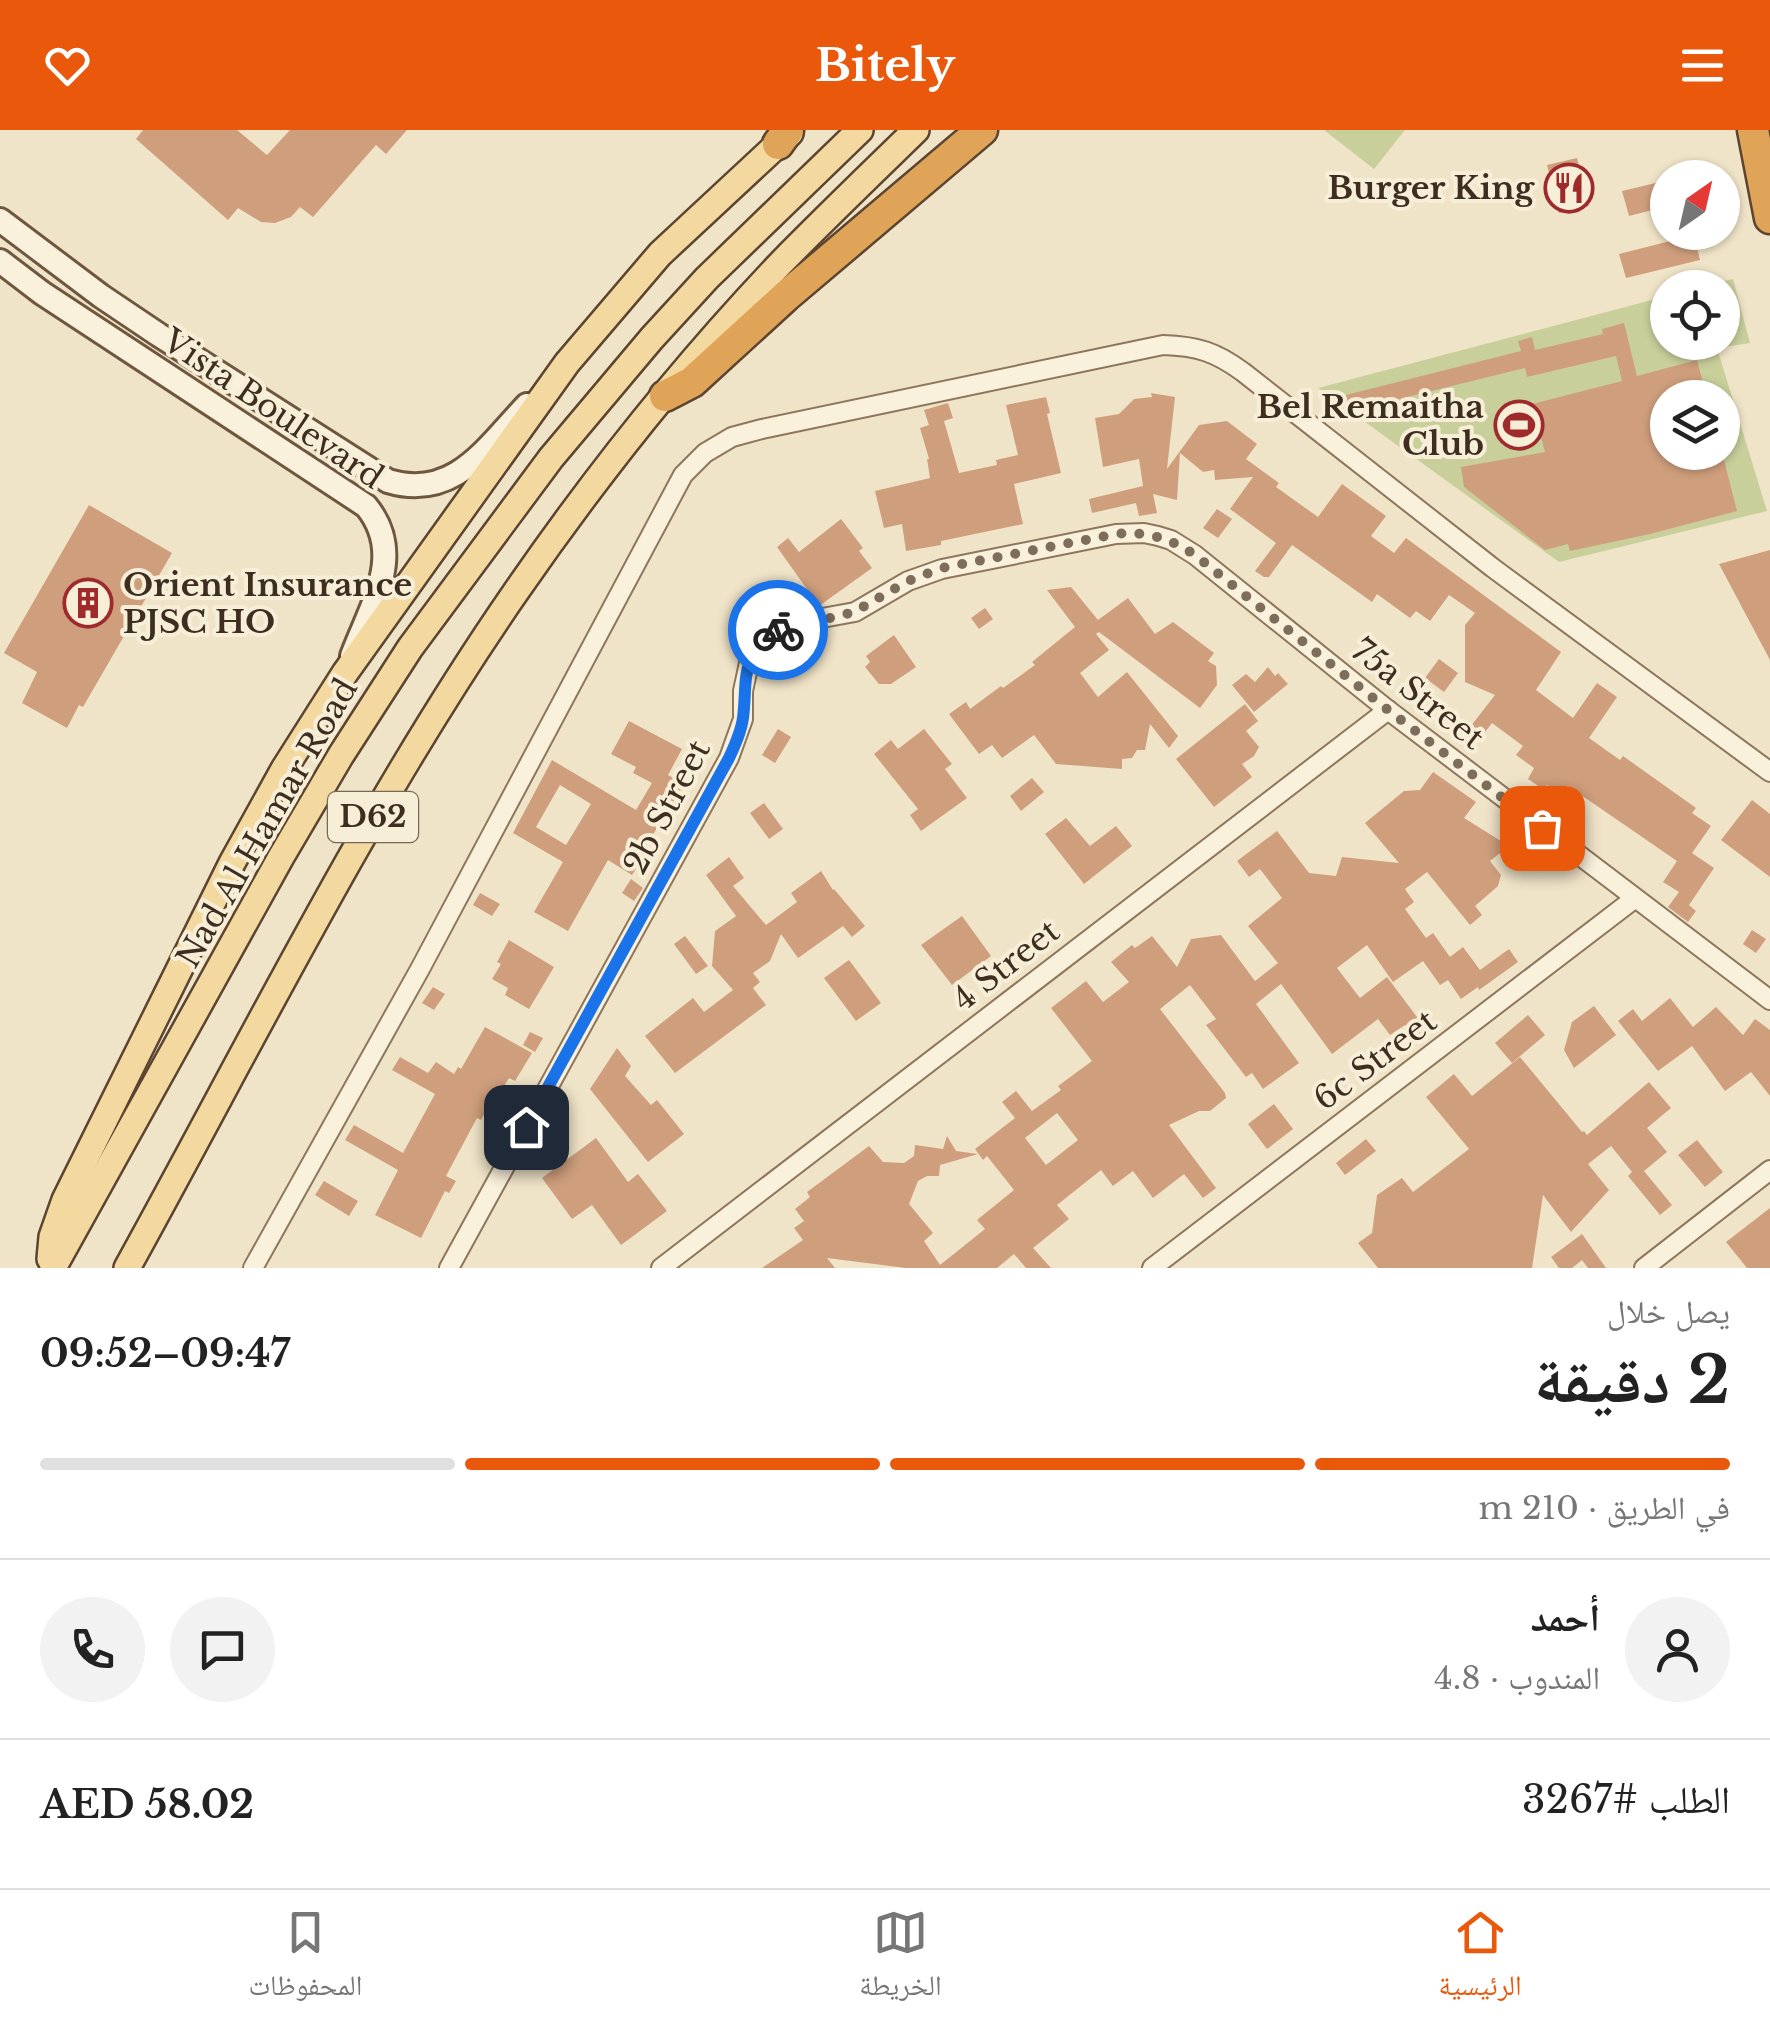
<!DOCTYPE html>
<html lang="ar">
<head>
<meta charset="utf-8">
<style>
  :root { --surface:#fff; --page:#f2f2f2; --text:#222; --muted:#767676; --line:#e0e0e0; --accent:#ea580c }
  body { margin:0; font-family:"Libre Baskerville","Noto Naskh Arabic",serif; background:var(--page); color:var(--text); direction:rtl; height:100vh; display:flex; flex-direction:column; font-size:38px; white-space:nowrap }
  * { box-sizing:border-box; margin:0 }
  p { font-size:32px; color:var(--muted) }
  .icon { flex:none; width:55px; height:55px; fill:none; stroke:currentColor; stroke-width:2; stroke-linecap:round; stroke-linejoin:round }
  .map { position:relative; height:1138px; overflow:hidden; direction:ltr }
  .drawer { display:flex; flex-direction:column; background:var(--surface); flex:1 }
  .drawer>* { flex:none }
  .needle { width:65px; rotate:34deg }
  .buttons { position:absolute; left:1650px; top:30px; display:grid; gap:20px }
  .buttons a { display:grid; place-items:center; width:90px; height:90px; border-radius:50%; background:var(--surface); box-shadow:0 2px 8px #0004; font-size:50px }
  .pin { position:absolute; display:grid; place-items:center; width:85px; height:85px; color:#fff; margin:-42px; border-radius:20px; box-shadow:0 5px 15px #0006 }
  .courier { position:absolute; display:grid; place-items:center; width:100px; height:100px; margin:-50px; border:8px solid #1a73e8; border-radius:50%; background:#fff; color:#222; box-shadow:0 2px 12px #0007 }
  .headline em { font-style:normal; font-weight:700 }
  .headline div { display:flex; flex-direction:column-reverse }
  .headline { display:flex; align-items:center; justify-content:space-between; height:170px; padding:0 40px }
  h1 { font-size:65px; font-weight:700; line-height:75px }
  .bar { display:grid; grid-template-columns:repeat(4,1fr); gap:15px 10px; align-content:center; height:120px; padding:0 40px }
  .bar i { height:12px; border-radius:8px; background:var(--line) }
  .bar .selected { background:var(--accent) }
  .bar p { grid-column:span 4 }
  .line { display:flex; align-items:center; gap:25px; padding:0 40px; border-top:2px solid var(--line) }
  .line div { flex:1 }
  .round { display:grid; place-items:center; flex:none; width:105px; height:105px; border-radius:52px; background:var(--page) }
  header { display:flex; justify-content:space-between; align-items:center; height:130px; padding:0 40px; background:var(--accent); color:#fff; font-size:45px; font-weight:700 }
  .menu { display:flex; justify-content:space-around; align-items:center; height:140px; border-top:2px solid var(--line); background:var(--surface); font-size:28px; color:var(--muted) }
  .menu a { display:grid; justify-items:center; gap:5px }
  .menu .selected { color:var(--accent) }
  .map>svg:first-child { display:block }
  .green { fill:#c9cf9b; fill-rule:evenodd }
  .building { fill:#cf9f7d; fill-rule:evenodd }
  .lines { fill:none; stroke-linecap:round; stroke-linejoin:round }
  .street-casing { stroke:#8d765c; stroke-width:22 }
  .secondary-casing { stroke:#6f573f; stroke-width:28 }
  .primary-casing { stroke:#5b4430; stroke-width:30 }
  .highway-casing { stroke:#5b4430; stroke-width:35 }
  .street { stroke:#faf1dc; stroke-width:18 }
  .secondary { stroke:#faf1dc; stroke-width:22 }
  .primary { stroke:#f3d9a0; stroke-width:25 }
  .highway { stroke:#e0a458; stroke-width:30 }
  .done { stroke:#7c6e5b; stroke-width:10; stroke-dasharray:0 18 }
  .route { stroke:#1a73e8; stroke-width:12 }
  .labels { text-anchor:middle; stroke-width:8; stroke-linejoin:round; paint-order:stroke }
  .shield { fill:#f7eed8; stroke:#756857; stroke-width:2.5 }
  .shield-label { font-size:30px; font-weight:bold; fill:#3d2e20 }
  .poi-label { font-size:32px; font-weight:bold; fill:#3d2e20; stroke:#f7eed8; text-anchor:end }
  .street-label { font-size:32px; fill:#3d2e20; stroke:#f7eed8 }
</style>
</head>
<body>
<header><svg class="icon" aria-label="menu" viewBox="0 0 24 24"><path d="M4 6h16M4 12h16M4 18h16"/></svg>Bitely<svg class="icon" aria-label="heart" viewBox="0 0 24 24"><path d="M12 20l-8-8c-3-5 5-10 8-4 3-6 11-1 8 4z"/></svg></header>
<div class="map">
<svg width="1770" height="1138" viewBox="0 0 1770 1138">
  <rect width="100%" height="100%" fill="#f0e4c8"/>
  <g class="green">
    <polygon points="1324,0 1405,0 1374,39"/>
    <path d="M 1733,149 L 1750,213 L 1717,218 L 1767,381 L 1559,432 L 1318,258 L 1667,166 L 1668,212 L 1722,212 L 1722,158 L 1699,157 ZM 1668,268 L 1722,268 L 1722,322 L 1668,322 Z"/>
  </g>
  <g class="building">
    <polygon points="143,0 237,0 267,25 290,0 407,0 386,24 376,15 313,87 300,77 291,87 275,93 261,92 238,78 228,90 136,9"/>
    <polygon points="1577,28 1589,76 1559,83 1547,35"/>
    <polygon points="1668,50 1668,76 1629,86 1622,61"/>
    <polygon points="1694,105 1700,130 1626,148 1619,124"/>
    <polygon points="1624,193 1637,246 1697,230 1707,268 1668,268 1668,322 1722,322 1737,381 1650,404 1570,421 1568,414 1545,420 1464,357 1461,337 1545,322 1532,274 1622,251 1616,226 1527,247 1525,238 1338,284 1334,268 1521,221 1518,211 1532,207 1535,220 1603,204 1602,199"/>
    <polygon points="1151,263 1175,267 1167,339 1199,295 1227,291 1257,314 1246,329 1279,353 1276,357 1318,387 1342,354 1386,386 1371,406 1394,423 1406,408 1561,522 1536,560 1573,588 1597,553 1617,567 1589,608 1620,630 1623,626 1696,678 1692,683 1711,696 1692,723 1714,738 1689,775 1696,781 1688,792 1668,777 1679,762 1663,752 1677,731 1568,656 1561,666 1547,655 1544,660 1528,649 1534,638 1516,625 1523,616 1492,593 1479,610 1467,601 1495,565 1465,552 1465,495 1475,483 1449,465 1430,491 1416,481 1410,488 1377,464 1372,472 1292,415 1269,447 1264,447 1255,441 1276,413 1230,379 1253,347 1215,350 1214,340 1203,342 1180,323 1177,370 1153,364 1157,383 1139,386 1136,373 1092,383 1089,369 1143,356 1139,329 1103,337 1095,288 1119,284 1134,269 1152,267"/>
    <polygon points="1046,267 1050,283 1047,284 1061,343 1014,354 1023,394 941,411 941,415 906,421 902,394 884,398 875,361 930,348 927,329 929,329 920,298 929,295 924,280 948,273 953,288 944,291 959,343 997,335 996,330 1018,325 1006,275"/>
    <polygon points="89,375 172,423 83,577 79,575 67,598 22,573 37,542 4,523"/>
    <polygon points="1217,379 1232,389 1218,408 1203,398"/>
    <polygon points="841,389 863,418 859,421 872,438 819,476 777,417 788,408 799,422"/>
    <polygon points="1770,420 1770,530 1719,434"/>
    <polygon points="1071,457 1098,490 1128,468 1155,504 1173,492 1214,523 1208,531 1216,536 1217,555 1200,578 1099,502 1096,504 1109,520 1080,543 1098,567 1127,542 1178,606 1169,618 1150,594 1145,620 1137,620 1132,628 1122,629 1122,639 1056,634 1034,605 1002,628 992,615 979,624 949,584 966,572 970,579 1001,556 1003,558 1035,535 1032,532 1075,497 1047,460"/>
    <polygon points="985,478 993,489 979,499 971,488"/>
    <polygon points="894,505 916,537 891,554 879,554 865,537 870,532 866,526"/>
    <polygon points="1439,529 1458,543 1444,562 1425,548"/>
    <polygon points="1268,537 1275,546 1278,543 1288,554 1254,582 1232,555 1246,544 1255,552"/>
    <polygon points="1245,574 1258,591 1246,601 1259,617 1254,626 1242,634 1252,647 1214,677 1176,629"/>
    <path d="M 629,591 L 682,619 L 668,645 L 684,654 L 638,729 L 641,731 L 632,745 L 608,730 L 568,801 L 534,782 L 563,732 L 513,703 L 552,630 L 636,680 L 652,653 L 633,643 L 636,637 L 611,624 ZM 560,655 L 591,674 L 566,715 L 536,697 Z"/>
    <polygon points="778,599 791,607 775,633 762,625"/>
    <polygon points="924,599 952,634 945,639 967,668 921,701 910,685 918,679 874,624 891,610 898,619"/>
    <path d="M 1433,642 L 1476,672 L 1464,688 L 1509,716 L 1490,731 L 1501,745 L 1498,756 L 1475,776 L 1482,785 L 1470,795 L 1427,742 L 1405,759 L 1414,772 L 1405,779 L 1426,808 L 1433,803 L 1450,827 L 1463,817 L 1480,840 L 1509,819 L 1518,832 L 1479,860 L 1478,857 L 1461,869 L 1448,850 L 1440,855 L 1423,831 L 1393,852 L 1367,815 L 1337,838 L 1360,868 L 1387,847 L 1426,899 L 1415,908 L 1405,895 L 1390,905 L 1378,889 L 1332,924 L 1281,854 L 1256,874 L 1299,933 L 1263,959 L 1252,943 L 1246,947 L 1206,895 L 1216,889 L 1190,855 L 1160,879 L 1225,963 L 1226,968 L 1210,981 L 1199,981 L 1169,995 L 1216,1058 L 1203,1068 L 1184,1044 L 1153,1068 L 1133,1041 L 1113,1056 L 1101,1040 L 1057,1075 L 1069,1089 L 1033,1118 L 1051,1138 L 1026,1138 L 1014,1124 L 997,1138 L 906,1138 L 827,1128 L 835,1138 L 762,1138 L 803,1110 L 794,1098 L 804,1091 L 795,1079 L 810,1067 L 807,1062 L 869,1016 L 883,1032 L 904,1033 L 914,1026 L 915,1015 L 943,1019 L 947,1006 L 956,1021 L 978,1024 L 940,1035 L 939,1046 L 927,1046 L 918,1051 L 909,1074 L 933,1103 L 924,1111 L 940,1135 L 985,1099 L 977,1090 L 1014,1060 L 987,1026 L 983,1030 L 975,1019 L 1015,988 L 1002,972 L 1016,961 L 1032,981 L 1061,960 L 1058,956 L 1092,931 L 1051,878 L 1086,851 L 1103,872 L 1129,852 L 1111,832 L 1132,815 L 1135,818 L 1152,806 L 1177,837 L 1191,809 L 1221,805 L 1255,851 L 1278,833 L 1248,796 L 1282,768 L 1260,739 L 1249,747 L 1237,731 L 1277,701 L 1309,743 L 1336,746 L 1342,727 L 1399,733 L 1365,693 L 1404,661 L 1420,660 ZM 1057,983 L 1078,1010 L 1046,1035 L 1025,1008 Z"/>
    <polygon points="1032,648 1044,662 1021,681 1010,666"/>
    <polygon points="1752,670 1770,684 1770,747 1721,710"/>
    <polygon points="764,673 783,699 769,709 750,683"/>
    <polygon points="1066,688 1090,716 1116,696 1132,716 1084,754 1045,704"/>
    <polygon points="729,727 744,748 733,756 766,795 797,772 791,763 821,741 833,760 834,759 865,796 852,807 843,796 798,828 781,804 770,831 753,843 760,852 753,858 766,875 675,943 645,906 693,868 704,882 733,860 712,836 715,801 736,786 706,745"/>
    <polygon points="631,749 643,758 634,771 622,763"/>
    <polygon points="480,763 500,774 492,786 473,775"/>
    <polygon points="962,786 991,826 952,855 921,815"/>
    <polygon points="1752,800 1766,809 1756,823 1743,814"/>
    <polygon points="685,806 708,836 696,844 674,814"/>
    <polygon points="509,810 554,837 529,879 505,865 508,858 492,849 501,834 497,832"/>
    <polygon points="849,830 881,873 856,891 824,848"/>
    <polygon points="433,857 445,864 434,880 422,873"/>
    <polygon points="1670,868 1693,897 1716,877 1743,905 1755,889 1770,900 1770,966 1751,942 1725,961 1692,916 1658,941 1618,891 1633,879 1642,891"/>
    <polygon points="1594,876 1616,905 1574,938 1564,920 1572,892"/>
    <polygon points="1528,885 1545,905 1512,933 1495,913"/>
    <polygon points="485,897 532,923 515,951 509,948 492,976 490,974 481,990 477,988 446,1046 456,1051 449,1063 445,1061 421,1108 375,1085 398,1040 345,1010 354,995 403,1023 435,964 392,940 400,927 428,943 436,932 454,944 458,937 461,939"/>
    <polygon points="530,902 543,908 535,922 523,915"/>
    <polygon points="617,918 631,936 625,946 651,975 657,970 684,1004 648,1032 590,959"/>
    <polygon points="1520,927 1582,1002 1584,1001 1587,1005 1649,952 1671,978 1647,998 1667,1022 1644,1041 1672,1075 1660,1085 1628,1046 1632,1042 1611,1016 1588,1034 1609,1060 1571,1102 1543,1065 1532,1138 1378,1138 1358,1113 1372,1103 1377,1065 1402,1048 1413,1062 1469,1019 1426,967 1454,944 1472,966"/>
    <polygon points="1274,974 1293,999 1267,1019 1248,994"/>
    <polygon points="596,1008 628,1052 638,1044 667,1081 621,1115 592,1075 572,1089 542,1048"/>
    <polygon points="1366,1009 1376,1021 1345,1045 1336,1033"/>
    <polygon points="1697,1010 1723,1042 1705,1057 1678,1025"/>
    <polygon points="324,1051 358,1071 349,1086 315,1065"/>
    <polygon points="1770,1078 1770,1138 1747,1138 1726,1112"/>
    <polygon points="1582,1104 1606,1138 1588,1138 1582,1130 1572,1138 1559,1138 1551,1127"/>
  </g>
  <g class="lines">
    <g class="street-casing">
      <g id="street">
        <path d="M 253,1138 L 420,839 L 683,345 L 705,323 L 732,307 L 762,299 L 1163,215 C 1197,216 1216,222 1243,242 L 1493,438 L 1770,642"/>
        <polyline points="449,1138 729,628 743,589 743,561 749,533 766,510 789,494 855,482 908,451 942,439 1116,404 1144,403 1158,406 1171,410 1195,425 1388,580 1770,870"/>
        <polyline points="661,1138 1388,580"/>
        <polyline points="1152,1138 1634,769"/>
        <polyline points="1644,1138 1770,1040"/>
      </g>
    </g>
    <g class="secondary-casing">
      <g id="secondary">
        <path d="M 0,90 L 101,166 L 159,205 L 388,351 C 454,371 487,317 527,275"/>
        <path d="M 0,131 L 42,163 L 366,376 C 406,424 371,475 352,526"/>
      </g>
    </g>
    <g class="primary-casing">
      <g id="primary">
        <polyline points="50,1129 52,1107 65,1070 232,733 284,639 345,543 567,233 660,124 790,3"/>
        <polyline points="53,1138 281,727 341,625 410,518 551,328 652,208 707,148 860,0"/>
        <path d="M 127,1138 C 253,910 367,677 515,463 C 595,347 684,235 781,133 C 825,88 871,44 916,0"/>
      </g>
    </g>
    <g class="highway-casing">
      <g id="highway">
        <polyline points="1753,0 1770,88"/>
        <polyline points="778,14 788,0"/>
        <polyline points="665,266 692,252 786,166 982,0"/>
      </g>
    </g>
    <use href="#street" class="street"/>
    <use href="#secondary" class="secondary"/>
    <use href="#primary" class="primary"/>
    <use href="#highway" class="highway"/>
  </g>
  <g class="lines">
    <path class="done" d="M 778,500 L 803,490 L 830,488 L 854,482 L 908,451 L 942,438 L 1116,404 C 1147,401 1169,408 1195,425 L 1388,580 L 1542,698"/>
    <path class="route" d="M 526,997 L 729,628 C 735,615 741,602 743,588 C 748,547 738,530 778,500"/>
  </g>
  <defs>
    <g id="restaurant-ring" transform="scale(2.5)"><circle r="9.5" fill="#f7eed8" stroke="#9e2a2b" stroke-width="1.5"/><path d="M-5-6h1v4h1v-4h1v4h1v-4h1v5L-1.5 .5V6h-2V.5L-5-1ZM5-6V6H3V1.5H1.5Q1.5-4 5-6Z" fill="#9e2a2b"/></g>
    <g id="stadium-ring" transform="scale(2.5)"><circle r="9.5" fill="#f7eed8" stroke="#9e2a2b" stroke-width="1.5"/><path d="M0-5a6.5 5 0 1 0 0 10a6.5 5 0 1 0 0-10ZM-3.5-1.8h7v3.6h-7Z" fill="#9e2a2b"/></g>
    <g id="building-ring" transform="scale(2.5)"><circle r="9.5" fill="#f7eed8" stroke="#9e2a2b" stroke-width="1.5"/><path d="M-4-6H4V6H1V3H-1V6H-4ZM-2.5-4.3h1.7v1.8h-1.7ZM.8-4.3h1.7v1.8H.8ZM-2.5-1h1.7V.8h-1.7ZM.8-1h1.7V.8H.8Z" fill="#9e2a2b"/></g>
  </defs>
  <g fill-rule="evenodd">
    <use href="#restaurant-ring" x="1569" y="58"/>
    <use href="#stadium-ring" x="1519" y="295"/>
    <use href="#building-ring" x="88" y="473"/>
  </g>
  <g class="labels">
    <rect class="shield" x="328" y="662" width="90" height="50" rx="8"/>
    <g class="shield-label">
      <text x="373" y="697">D62</text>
    </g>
    <g class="poi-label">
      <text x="1534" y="69">Burger King</text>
      <text x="1484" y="288">Bel Remaitha<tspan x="1484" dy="37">Club</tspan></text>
      <text x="123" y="466" text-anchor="start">Orient Insurance<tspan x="123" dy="37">PJSC HO</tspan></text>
    </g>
    <g class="street-label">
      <text transform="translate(273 279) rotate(34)" y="11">Vista Boulevard</text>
      <text transform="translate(1418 564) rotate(38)" y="11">75a Street</text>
      <text transform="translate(667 677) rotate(-62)" y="11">2b Street</text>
      <text transform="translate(267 693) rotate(-60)" y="11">Nad Al Hamar Road</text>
      <text transform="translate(1006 835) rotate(-38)" y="11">4 Street</text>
      <text transform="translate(1375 930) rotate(-37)" y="11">6c Street</text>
    </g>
  </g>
</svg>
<div class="buttons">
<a><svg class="needle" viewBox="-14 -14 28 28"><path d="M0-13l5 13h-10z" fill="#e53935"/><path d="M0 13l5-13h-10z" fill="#767676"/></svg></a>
<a><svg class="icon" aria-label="locate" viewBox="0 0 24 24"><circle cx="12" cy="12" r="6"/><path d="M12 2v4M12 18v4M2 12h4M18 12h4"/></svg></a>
<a><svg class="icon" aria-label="layers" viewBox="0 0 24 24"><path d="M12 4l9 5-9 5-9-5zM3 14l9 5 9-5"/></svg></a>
</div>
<div class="pin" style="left:1542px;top:698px;background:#ea580c"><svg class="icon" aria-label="bag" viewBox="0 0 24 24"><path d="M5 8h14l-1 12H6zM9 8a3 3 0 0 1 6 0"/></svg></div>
<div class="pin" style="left:526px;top:997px;background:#1f2937"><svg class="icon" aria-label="home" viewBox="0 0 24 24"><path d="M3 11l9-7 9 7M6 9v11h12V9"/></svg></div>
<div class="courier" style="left:778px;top:500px"><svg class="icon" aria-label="bike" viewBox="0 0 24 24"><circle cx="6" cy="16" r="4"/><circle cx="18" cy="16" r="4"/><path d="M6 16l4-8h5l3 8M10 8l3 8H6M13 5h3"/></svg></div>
</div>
<section class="drawer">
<div class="headline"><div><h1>2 دقيقة</h1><p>يصل خلال</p></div><em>09:47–09:52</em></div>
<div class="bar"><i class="selected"></i><i class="selected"></i><i class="selected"></i><i></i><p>في الطريق · 210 m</p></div>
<div class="line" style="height:180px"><a class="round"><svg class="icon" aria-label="person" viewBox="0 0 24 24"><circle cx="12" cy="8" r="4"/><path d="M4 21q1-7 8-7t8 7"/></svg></a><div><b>أحمد</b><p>المندوب · 4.8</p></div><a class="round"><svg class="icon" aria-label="chat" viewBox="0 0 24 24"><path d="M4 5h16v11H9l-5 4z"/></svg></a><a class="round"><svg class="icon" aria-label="phone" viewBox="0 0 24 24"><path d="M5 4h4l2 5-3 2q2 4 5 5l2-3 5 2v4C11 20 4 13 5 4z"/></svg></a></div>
<div class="line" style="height:130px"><div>الطلب #3267</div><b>AED 58.02</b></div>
</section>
<nav class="menu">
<a class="selected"><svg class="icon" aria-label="home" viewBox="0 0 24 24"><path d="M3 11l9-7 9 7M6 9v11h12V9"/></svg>الرئيسية</a>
<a><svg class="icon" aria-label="map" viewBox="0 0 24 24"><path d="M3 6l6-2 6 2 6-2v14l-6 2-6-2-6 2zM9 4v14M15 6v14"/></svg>الخريطة</a>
<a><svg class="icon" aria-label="saved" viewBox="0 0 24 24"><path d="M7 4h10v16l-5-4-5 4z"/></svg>المحفوظات</a>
</nav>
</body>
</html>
